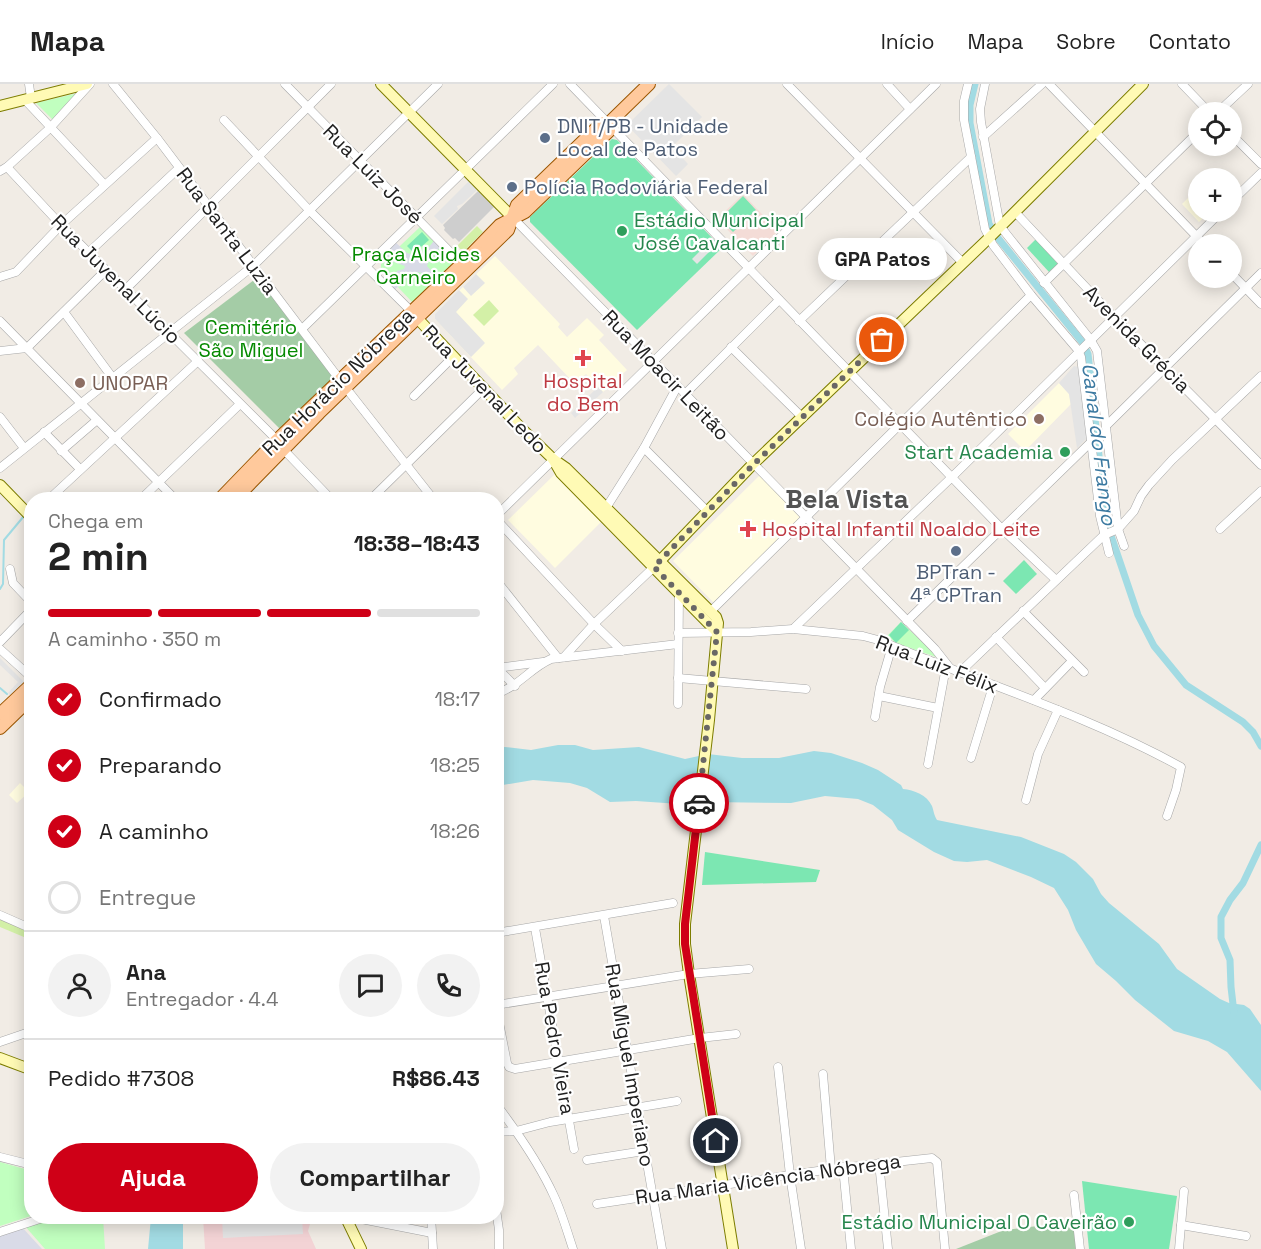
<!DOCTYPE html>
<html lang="pt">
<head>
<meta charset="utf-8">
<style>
  :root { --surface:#fff; --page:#f2f2f2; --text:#222; --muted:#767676; --line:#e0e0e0; --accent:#cf0017 }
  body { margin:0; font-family:"Space Grotesk",sans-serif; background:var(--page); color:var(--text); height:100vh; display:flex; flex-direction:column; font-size:22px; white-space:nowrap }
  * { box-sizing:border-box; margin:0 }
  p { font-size:20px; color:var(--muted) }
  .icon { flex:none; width:33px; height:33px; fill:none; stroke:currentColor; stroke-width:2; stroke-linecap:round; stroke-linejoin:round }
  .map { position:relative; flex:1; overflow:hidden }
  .panel { position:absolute; left:24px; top:408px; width:480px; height:732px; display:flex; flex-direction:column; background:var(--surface); border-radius:24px; box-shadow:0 3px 15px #0003 }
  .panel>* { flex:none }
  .fabs { position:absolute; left:1188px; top:18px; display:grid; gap:12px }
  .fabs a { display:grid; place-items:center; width:54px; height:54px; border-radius:50%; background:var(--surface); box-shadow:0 3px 15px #0003; font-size:30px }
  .pin { position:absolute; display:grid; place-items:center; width:51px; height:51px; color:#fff; margin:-26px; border:3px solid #fff; border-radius:50%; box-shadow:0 2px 6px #0007 }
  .courier { position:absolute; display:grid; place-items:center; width:60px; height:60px; margin:-30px; border:4px solid #cf0017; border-radius:50%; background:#fff; color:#222; box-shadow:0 2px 8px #0007 }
  .bubble { position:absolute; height:42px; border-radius:21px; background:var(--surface); box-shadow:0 3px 15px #0003; font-size:20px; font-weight:700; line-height:42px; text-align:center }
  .headline em { font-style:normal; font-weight:700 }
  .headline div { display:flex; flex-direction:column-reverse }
  .headline { display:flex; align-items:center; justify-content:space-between; height:102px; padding:0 24px }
  h1 { font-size:39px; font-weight:700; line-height:45px }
  .bar { display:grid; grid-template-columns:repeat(4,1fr); gap:9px 6px; align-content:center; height:72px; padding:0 24px }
  .bar i { height:8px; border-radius:4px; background:var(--line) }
  .bar .selected { background:var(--accent) }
  .bar p { grid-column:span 4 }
  .line { display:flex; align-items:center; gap:15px; padding:0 24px; border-top:2px solid var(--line) }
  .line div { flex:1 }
  .round { display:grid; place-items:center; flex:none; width:63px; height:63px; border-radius:32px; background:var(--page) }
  ol { padding:0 24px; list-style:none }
  li { display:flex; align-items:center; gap:18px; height:66px }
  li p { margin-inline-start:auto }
  li .icon { padding:6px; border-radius:50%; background:var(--accent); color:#fff; stroke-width:4 }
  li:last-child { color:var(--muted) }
  li i { width:33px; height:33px; border:3px solid var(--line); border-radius:50% }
  .cta { display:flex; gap:12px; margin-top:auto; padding:12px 24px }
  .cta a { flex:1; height:69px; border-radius:36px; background:var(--accent); color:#fff; font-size:24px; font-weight:700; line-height:69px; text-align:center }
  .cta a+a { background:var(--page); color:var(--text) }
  header { display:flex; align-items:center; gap:36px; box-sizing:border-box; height:84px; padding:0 30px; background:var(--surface); border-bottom:2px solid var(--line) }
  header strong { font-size:28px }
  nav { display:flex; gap:33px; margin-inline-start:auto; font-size:21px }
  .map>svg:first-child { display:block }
  .commercial { fill:#f3d3d5 }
  .education { fill:#fffce0 }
  .religious { fill:#cecece }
  .military { fill:#f4dcd7 }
  .grass { fill:#d3f0a7 }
  .cemetery { fill:#a4cca6 }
  .park { fill:#c1ffbf }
  .pitch { fill:#7ce7b2 }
  .parking { fill:#e4e4e4 }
  .plaza { fill:#d9dbe7 }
  .water { fill:#a2dbe3 }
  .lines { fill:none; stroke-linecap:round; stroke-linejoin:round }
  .stream { stroke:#a2dbe3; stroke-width:2 }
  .canal { stroke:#a2dbe3; stroke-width:7 }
  .street-casing { stroke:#a7a7a7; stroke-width:9 }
  .secondary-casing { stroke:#7d7d00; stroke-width:12 }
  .primary-casing { stroke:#9b5600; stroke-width:14 }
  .street { stroke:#fff; stroke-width:8 }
  .secondary { stroke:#fffab5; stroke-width:10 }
  .primary { stroke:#ffc99c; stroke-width:12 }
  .done { stroke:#696765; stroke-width:6; stroke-dasharray:0 10.8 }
  .route { stroke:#cf0017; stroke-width:8 }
  .service-dot { fill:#5c6f8a; stroke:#fff; stroke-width:2 }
  .leisure-dot { fill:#2e9e5b; stroke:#fff; stroke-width:2 }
  .health-dot { fill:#e0444e; stroke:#fff; stroke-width:2 }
  .education-dot { fill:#8d6e63; stroke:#fff; stroke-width:2 }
  .labels { text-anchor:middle; stroke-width:4.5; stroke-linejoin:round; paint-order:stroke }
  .service-label { font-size:20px; fill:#4e5e75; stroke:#fff; text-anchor:start }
  .street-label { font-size:20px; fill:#202020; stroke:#fff }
  .leisure-label { font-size:20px; fill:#27864d; stroke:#fff; text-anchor:end }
  .park-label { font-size:20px; fill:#058a01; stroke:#fff }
  .health-label { font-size:20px; fill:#be3a42; stroke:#fff }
  .education-label { font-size:20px; fill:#785e54; stroke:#fff; text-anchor:start }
  .water-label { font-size:21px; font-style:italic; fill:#3b79a0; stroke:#fff }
  .district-label { font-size:26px; font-weight:bold; fill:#535353; stroke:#fff }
</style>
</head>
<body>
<header>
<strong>Mapa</strong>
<nav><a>Início</a><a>Mapa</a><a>Sobre</a><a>Contato</a></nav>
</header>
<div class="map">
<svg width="1261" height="1165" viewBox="0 0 1261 1165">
  <rect width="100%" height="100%" fill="#f1ece5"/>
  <polygon class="commercial" points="203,1133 312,1133 308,1147 316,1165 205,1165"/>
  <g class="education">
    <polygon points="1198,104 1198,128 1210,128 1199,138 1182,120"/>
    <polygon points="495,172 560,240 558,243 567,253 587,234 604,251 599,256 627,286 603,308 586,290 575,300 538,261 514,284 518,290 502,306 435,235 435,230"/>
    <polygon points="1059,299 1069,310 1071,320 1025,367 1008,350"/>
    <polygon points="557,388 603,436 555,484 508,436"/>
    <polygon points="760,391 802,434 715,520 673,477"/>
    <polygon points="20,699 29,708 17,719 9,711"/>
  </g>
  <polygon class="religious" points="478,107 494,123 459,158 455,154 453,155 444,146 445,144 443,141"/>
  <polygon class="military" points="743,110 778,147 753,172 717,135"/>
  <g class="grass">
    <polygon points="477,142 483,148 468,163 465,169 457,162"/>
    <polygon points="489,216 499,227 484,242 473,231"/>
    <polygon points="0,835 31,849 31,856 0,843"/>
  </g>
  <g class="cemetery">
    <polygon points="258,193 335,294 281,346 184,249"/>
    <polygon points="1073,1138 1077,1165 956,1165 1004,1146"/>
  </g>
  <g class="park">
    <polygon points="78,9 53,36 36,19"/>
    <polygon points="420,143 455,180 413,219 381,185 381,180"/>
    <polygon points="901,538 936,571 936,573 896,559 887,552"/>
    <polygon points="0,1078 32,1087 31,1132 0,1142"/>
    <polygon points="57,1133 103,1133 105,1165 45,1165 24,1141"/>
  </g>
  <g class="pitch">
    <polygon points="612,55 617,56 722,164 637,246 530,138 530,133"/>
    <polygon points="743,112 756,126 733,148 720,135"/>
    <polygon points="422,148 429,156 414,169 407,162"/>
    <polygon points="1036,155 1058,180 1049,188 1027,164"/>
    <polygon points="1024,476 1037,490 1016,510 1003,497"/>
    <polygon points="901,538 909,546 896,559 889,551"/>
    <polygon points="705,768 820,786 816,798 702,801"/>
    <polygon points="1082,1097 1177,1112 1169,1165 1089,1165"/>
  </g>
  <g class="parking">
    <polygon points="669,0 702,33 672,63 688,80 676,92 627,41"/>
    <polygon points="469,97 477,106 462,120 457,122 458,125 442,140 434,132"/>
    <polygon points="712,155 717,160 697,180 692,175"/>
    <polygon points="476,190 485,199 471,212 463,203"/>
    <polygon points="459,206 468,215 456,228 485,259 471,273 435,235 435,230"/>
    <polygon points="1074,282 1078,283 1088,353 1077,364 1069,310 1059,299"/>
    <polygon points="598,303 603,308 575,334 571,329"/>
    <polygon points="0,574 24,598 11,612 8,609 18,598 0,581"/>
    <polygon points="222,1133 302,1133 303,1150 223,1154"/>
  </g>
  <g class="plaza">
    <polygon points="436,154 441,163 430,172 427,182 435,191 440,193 430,203 422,189 415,188 392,208 385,201 396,192 397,187 404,185 405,182 378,172 394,157 407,169 418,172 426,167"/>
    <polygon points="20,1141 42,1165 0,1165 0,1143"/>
  </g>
  <g class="water">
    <path d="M 558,661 L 575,661 L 593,666 L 639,663 L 685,675 L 708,670 L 742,674 L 779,674 L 814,667 L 831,669 L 862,679 L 878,686 L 901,701 L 903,705 C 914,706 927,711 932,722 C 934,728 934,731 937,736 L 1021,753 L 1064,770 L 1076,778 L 1093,795 L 1101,810 L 1109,819 L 1159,860 L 1177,885 L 1220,915 L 1229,919 L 1244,921 L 1250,925 L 1261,941 L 1261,1007 L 1227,968 L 1208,957 L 1174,947 L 1135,916 L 1116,897 L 1096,880 L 1076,846 L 1068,826 L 1054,804 L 1031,793 L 987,776 L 967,778 L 954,777 L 934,768 L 898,746 L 892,736 L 873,721 L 858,715 L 825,712 L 791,719 L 709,718 L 694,721 L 636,717 L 610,718 L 587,704 L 570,699 L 533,696 L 497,702 L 496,664 L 505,663 L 531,666 Z"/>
    <polygon points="151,1133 183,1133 183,1165 148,1165"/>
  </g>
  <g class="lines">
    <g class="stream">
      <polyline points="0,505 3,500 4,456 24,432"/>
      <polyline points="0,604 7,610"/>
    </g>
    <g class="canal">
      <polyline points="975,0 970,21 970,39 989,140 998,154 1083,259 1088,270 1106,437 1138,531 1154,562 1186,601 1243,638 1253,648 1261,662"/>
      <polyline points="1234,929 1231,903 1230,876 1221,854 1221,833 1230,816 1243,799 1261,761"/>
    </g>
    <g class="street-casing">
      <g id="street">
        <polyline points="29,0 31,14"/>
        <polyline points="113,0 157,54 340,296"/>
        <polyline points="285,0 462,180"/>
        <polyline points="570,0 1002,445 1056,496"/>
        <polyline points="787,0 963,179"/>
        <polyline points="887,0 910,25"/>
        <polyline points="968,0 964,17 964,36 985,145 993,161 1031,211 1078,266 1081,273 1100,432 1109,469"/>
        <polyline points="985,0 980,25 981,38 1000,142 1090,255 1097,267 1118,445 1124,462"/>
        <polyline points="1049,0 1204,160"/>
        <polyline points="1182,0 1209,28"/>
        <polyline points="25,16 104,100"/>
        <polyline points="1218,28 1248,0"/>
        <polyline points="224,36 310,127 411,227"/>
        <polyline points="1232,51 1261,80"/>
        <polyline points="983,53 1042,0"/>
        <polyline points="7,83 61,141 277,356"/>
        <polyline points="0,87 7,83 50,44 90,0"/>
        <polyline points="1232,117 1261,89"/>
        <polyline points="1015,128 1114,233 1261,381"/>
        <polyline points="512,133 935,565 950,584"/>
        <polyline points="88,169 179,84"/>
        <polyline points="1232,190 1261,220"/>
        <polyline points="0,193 16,188 61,141 157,54"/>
        <polyline points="1044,199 1198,48"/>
        <polyline points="126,205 331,0"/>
        <polyline points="64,228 112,293"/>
        <polyline points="0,237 176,416"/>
        <polyline points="799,237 971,73"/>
        <polyline points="302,245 553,0"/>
        <polyline points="731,263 803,334"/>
        <polyline points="0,267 27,264 106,186"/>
        <polyline points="346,304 434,416"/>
        <polyline points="685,310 779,216"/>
        <polyline points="414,312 453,273"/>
        <polyline points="0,333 24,364"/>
        <polyline points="1107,341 1261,189"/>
        <polyline points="44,348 80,385"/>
        <polyline points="644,364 708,428"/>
        <polyline points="283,365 332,416"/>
        <polyline points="61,367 97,336"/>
        <polyline points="0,384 253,182 438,0"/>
        <polyline points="48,416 198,277"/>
        <polyline points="140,416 240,320"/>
        <polyline points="370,416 484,304"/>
        <polyline points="606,424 644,364 677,303"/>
        <polyline points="496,432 936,0"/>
        <polyline points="496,435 594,540 622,567"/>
        <polyline points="1220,445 1261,407"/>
        <polyline points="10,485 13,499 32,519"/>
        <polyline points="496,496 558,574"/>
        <polyline points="711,527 1031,211"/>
        <polyline points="1023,527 1084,588"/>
        <polyline points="907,537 1092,357"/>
        <polyline points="793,545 952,393 1221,128"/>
        <path d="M 678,549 L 751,548 L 793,545 L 863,552 L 878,556 C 979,598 1085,630 1181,683 L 1176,706 L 1167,732"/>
        <polyline points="996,553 1045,604"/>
        <polyline points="0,558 32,525"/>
        <polyline points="0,565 32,594"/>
        <polyline points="564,573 594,540 654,483"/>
        <polyline points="496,583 515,602"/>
        <polyline points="497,584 543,578"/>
        <polyline points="960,588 1104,451 1118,445 1134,427 1141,412 1149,401 1172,376 1261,292"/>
        <polyline points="678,594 806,605"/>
        <path d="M 496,610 C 521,601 530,584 551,575 L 678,560"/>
        <polyline points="879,612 938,624"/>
        <polyline points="1034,616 1072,577"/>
        <polyline points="678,620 679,510"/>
        <polyline points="875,633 880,603 892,562"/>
        <polyline points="971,674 993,602"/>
        <polyline points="928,680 946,583"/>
        <polyline points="1026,716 1038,670 1058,626"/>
        <polyline points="0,831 32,845"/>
        <polyline points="604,832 662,1165"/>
        <polyline points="535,844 574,1065"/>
        <polyline points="496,849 673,819"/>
        <polyline points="496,921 689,890 749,885"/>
        <polyline points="496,923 507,979 509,983 515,985 700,954 736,950"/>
        <polyline points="0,958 32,947"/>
        <polyline points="778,983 790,1091 801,1165"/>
        <polyline points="823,990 831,1085"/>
        <path d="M 496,1020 C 518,1049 539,1079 554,1112 C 562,1129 567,1147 573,1165"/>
        <polyline points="496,1048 516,1047 550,1038 677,1017"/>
        <polyline points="0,1073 32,1081"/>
        <polyline points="587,1076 644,1067"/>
        <polyline points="879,1079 888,1165"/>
        <polyline points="843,1083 851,1165"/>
        <polyline points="1074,1111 1080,1165"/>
        <polyline points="597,1120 831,1085 932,1074 937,1078 945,1165"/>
        <polyline points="496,1125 499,1146 499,1165"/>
        <polyline points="346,1132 432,1149"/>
        <polyline points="431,1132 433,1165"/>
        <polyline points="1181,1141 1246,1152"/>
        <polyline points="0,1148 49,1132"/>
        <polyline points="1179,1165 1184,1107"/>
      </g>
    </g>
    <g class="secondary-casing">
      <g id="secondary">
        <polyline points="381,0 512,133"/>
        <polyline points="0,22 87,0"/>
        <polyline points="418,235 521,344 553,375 566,384 716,533 718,539 709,636 685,840 685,860 689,890 733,1165"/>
        <polyline points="553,375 561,389 717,548"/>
        <polyline points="0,401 32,434"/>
        <polyline points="654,483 753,380 989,154 1143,0"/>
        <polyline points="0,974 32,986"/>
        <polyline points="345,1132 361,1165"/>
      </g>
    </g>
    <g class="primary-casing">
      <g id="primary">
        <polyline points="219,416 277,356 467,175 500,141 525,128 609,47 609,39"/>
        <polyline points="234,416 319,329 508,146 517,121 602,39 609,39 649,0"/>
        <polyline points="0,630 32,600"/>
        <polyline points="0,644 32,613"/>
      </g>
    </g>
    <use href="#street" class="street"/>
    <use href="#secondary" class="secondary"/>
    <use href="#primary" class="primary"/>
  </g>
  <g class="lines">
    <polyline class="done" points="699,719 717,548 654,483 753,381 882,256"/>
    <polyline class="route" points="699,719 685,840 685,860 716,1057"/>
  </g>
  <g class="service-dot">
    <circle cx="545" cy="54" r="6"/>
    <circle cx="512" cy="103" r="6"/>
    <circle cx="956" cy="467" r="6"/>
  </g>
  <g class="leisure-dot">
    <circle cx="622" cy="147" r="6"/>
    <circle cx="1065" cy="368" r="6"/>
    <circle cx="1129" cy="1138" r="6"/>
  </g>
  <g class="health-dot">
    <path d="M580 265h6v6h6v6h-6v6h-6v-6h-6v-6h6z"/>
    <path d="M745 436h6v6h6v6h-6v6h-6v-6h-6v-6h6z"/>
  </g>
  <g class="education-dot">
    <circle cx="80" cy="299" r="6"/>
    <circle cx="1039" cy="335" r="6"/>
  </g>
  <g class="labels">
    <g class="service-label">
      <text x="557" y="49">DNIT/PB - Unidade<tspan x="557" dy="23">Local de Patos</tspan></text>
      <text x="524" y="110">Polícia Rodoviária Federal</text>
      <text x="956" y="495" text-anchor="middle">BPTran -<tspan x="956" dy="23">4ª CPTran</tspan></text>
    </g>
    <g class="street-label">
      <text transform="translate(373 90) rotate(45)" y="7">Rua Luiz José</text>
      <text transform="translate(227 147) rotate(53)" y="7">Rua Santa Luzia</text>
      <text transform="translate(116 195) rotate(45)" y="7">Rua Juvenal Lúcio</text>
      <text transform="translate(1137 255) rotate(45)" y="7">Avenida Grécia</text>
      <text transform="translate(666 291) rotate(46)" y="7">Rua Moacir Leitão</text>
      <text transform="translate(338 298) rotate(-44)" y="7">Rua Horácio Nóbrega</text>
      <text transform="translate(485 305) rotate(46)" y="7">Rua Juvenal Ledo</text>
      <text transform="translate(937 580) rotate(21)" y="7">Rua Luiz Félix</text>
      <text transform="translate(555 954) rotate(80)" y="7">Rua Pedro Vieira</text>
      <text transform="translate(630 981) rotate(80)" y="7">Rua Miguel Imperiano</text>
      <text transform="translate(768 1095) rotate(-8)" y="7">Rua Maria Vicência Nóbrega</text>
    </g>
    <g class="leisure-label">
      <text x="634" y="143" text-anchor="start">Estádio Municipal<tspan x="634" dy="23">José Cavalcanti</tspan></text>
      <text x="1053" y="375">Start Academia</text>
      <text x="1117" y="1145">Estádio Municipal O Caveirão</text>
    </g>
    <g class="park-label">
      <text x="416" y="177">Praça Alcides<tspan x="416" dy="23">Carneiro</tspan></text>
      <text x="251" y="250">Cemitério<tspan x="251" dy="23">São Miguel</tspan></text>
    </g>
    <g class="health-label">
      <text x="583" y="304">Hospital<tspan x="583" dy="23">do Bem</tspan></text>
      <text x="762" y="452" text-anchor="start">Hospital Infantil Noaldo Leite</text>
    </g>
    <g class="education-label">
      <text x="92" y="306">UNOPAR</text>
      <text x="1027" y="342" text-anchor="end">Colégio Autêntico</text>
    </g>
    <g class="water-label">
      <text transform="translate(1099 360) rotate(83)" y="7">Canal do Frango</text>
    </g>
    <g class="district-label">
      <text x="847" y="424">Bela Vista</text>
    </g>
  </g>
</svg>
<div class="fabs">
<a><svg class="icon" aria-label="locate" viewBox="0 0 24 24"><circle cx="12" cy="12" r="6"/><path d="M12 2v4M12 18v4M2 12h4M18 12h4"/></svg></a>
<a>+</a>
<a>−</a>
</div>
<div class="pin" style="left:882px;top:256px;background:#ea580c"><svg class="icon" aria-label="bag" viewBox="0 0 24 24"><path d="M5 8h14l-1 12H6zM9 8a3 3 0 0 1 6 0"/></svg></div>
<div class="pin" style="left:716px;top:1057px;background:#1f2937"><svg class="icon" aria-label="home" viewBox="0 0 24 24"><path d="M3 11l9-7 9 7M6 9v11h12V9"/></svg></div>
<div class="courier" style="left:699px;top:719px"><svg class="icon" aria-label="car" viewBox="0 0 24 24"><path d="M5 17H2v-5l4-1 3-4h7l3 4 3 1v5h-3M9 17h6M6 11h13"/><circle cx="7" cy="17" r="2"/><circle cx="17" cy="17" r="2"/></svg></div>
<div class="bubble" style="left:818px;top:154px;width:129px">GPA Patos</div>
<section class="panel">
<div class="headline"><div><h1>2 min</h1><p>Chega em</p></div><em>18:38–18:43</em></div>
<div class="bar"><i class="selected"></i><i class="selected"></i><i class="selected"></i><i></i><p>A caminho · 350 m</p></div>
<ol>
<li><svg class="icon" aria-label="check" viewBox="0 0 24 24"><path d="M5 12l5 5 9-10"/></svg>Confirmado<p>18:17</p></li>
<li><svg class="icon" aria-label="check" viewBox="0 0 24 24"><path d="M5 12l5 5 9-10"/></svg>Preparando<p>18:25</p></li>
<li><svg class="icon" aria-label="check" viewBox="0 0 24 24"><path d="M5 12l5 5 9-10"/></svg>A caminho<p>18:26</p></li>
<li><i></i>Entregue</li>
</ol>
<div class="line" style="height:108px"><a class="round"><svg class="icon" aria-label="person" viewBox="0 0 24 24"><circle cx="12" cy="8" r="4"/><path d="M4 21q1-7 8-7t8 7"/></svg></a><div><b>Ana</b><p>Entregador · 4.4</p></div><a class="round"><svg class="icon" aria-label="chat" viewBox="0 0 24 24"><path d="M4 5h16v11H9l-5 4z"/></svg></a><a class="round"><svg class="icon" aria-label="phone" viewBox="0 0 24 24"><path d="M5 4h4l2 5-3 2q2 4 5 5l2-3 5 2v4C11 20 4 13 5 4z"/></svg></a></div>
<div class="line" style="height:78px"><div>Pedido #7308</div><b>R$86.43</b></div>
<div class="cta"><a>Ajuda</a><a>Compartilhar</a></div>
</section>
</div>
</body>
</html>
